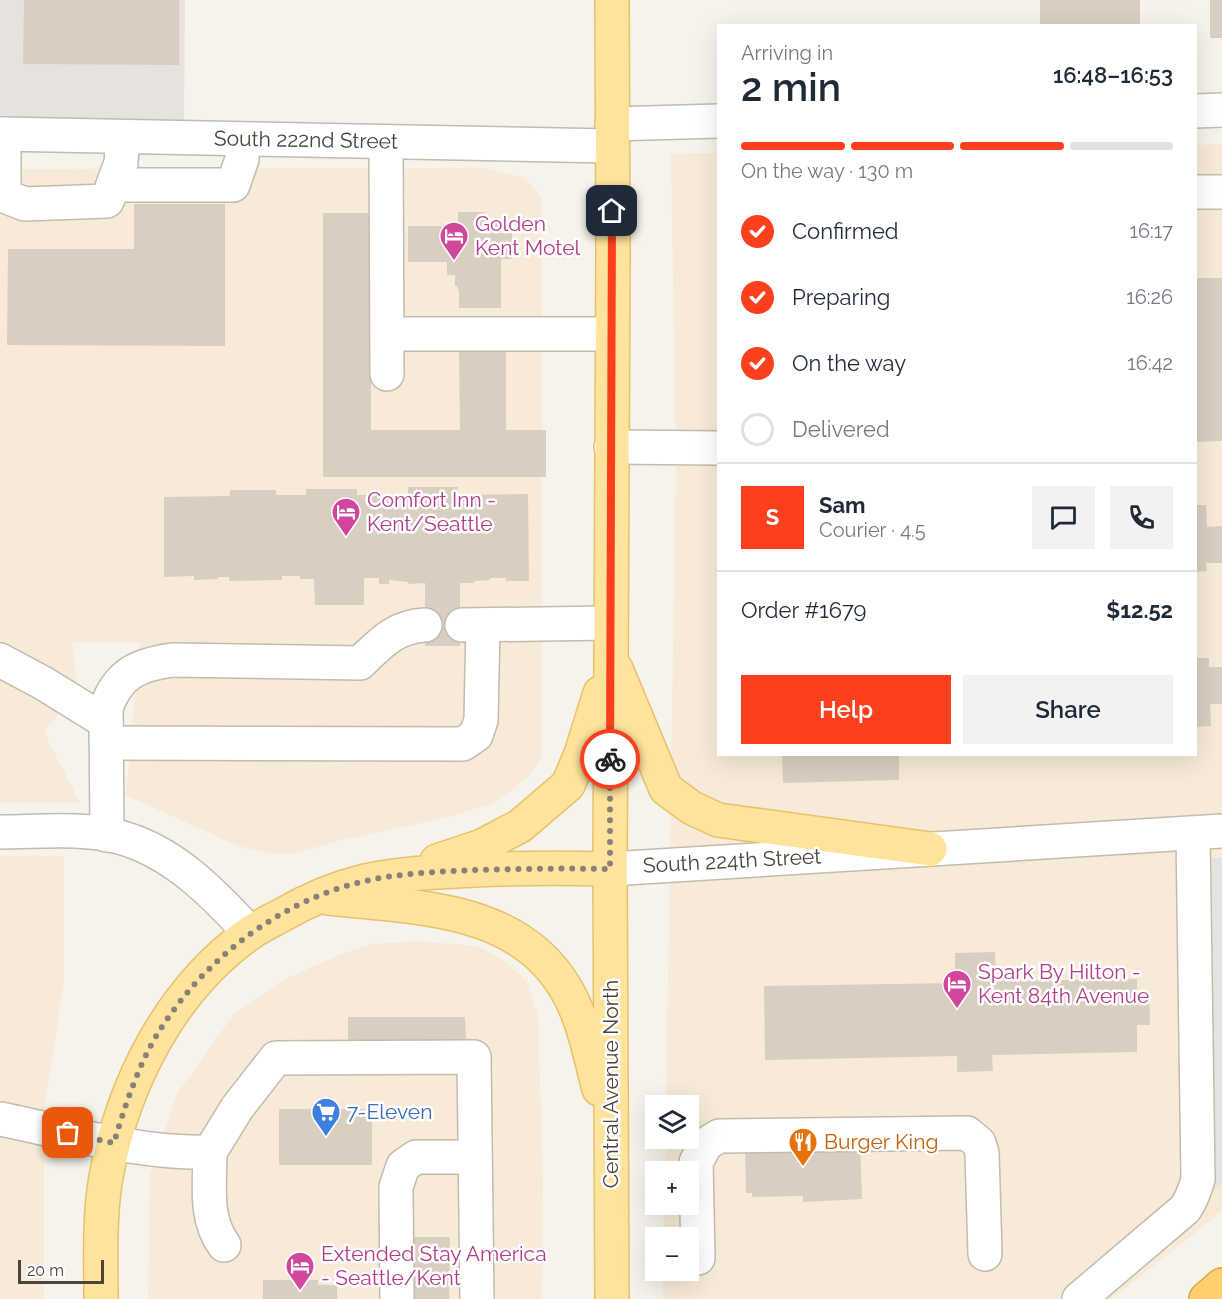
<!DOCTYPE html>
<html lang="en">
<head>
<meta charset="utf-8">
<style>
  :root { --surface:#fff; --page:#f2f2f3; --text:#1f2937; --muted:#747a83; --line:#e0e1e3; --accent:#fc3f1d }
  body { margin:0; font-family:Raleway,sans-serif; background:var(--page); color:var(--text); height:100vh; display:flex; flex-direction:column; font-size:22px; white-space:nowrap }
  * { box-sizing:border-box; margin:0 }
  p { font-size:20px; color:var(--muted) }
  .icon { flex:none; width:33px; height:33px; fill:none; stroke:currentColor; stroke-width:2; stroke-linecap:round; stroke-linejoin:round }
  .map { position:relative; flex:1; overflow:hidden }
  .panel { position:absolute; left:717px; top:24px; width:480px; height:732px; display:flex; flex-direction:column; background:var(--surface); border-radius:0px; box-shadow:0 6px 24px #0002 }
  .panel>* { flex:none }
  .fabs { position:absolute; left:645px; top:1095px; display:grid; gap:12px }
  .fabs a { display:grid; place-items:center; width:54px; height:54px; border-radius:0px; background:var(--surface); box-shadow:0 6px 24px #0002; font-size:30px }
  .scale { position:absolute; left:18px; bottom:15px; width:86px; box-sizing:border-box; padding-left:6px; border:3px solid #4b4439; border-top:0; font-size:16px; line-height:21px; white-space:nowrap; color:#4b4439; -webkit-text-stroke:4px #fff; paint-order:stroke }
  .pin { position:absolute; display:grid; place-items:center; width:51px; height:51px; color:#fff; margin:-26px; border-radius:12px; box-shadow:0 3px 9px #0006 }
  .courier { position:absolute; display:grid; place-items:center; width:60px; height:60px; margin:-30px; border:4px solid #fc3f1d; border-radius:50%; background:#fff; color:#222; box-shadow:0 2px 8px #0007 }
  .head em { font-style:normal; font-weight:600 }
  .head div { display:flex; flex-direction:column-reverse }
  .head { display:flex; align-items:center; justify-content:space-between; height:102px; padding:0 24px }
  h1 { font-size:39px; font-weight:600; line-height:45px }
  .bar { display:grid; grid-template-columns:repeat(4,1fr); gap:9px 6px; align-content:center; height:72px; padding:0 24px }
  .bar i { height:8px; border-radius:4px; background:var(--line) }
  .bar .on { background:var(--accent) }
  .bar p { grid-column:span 4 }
  .line { display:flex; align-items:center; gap:15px; padding:0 24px; border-top:2px solid var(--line) }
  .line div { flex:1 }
  .round { display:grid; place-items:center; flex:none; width:63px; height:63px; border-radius:0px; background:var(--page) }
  ol { padding:0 24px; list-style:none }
  li { display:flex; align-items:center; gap:18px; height:66px }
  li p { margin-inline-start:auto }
  li .icon { padding:6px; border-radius:50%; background:var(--accent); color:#fff; stroke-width:4 }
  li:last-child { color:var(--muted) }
  li i { width:33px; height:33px; border:3px solid var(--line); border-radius:50% }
  .button { display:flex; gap:12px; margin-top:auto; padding:12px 24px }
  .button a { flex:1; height:69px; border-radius:0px; background:var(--accent); color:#fff; font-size:24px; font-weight:600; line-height:69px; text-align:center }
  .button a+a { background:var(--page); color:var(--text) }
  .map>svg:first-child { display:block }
  .commercial { fill:#f7ead8 }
  .industrial { fill:#e6e2dd }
  .parking { fill:#e5e3e0 }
  .building { fill:#d8cfc1 }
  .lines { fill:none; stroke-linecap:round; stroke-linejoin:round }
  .minor-casing { stroke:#c2bbae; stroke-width:36 }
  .major-casing { stroke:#e6c16a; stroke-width:36 }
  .highway-casing { stroke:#e0a43c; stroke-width:36 }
  .minor { stroke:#fff; stroke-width:33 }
  .major { stroke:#ffe39c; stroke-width:33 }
  .highway { stroke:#ffcf6e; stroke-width:33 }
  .done { stroke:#878178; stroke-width:6; stroke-dasharray:0 10.8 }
  .route { stroke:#fc3f1d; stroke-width:8 }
  .labels { text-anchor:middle; stroke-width:5; stroke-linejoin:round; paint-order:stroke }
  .street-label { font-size:21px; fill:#4b4439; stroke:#fff }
  .hotel-label { font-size:21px; fill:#b23c85; stroke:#fff; text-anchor:start }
  .shop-label { font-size:21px; fill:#366cbe; stroke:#fff; text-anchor:start }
  .food-label { font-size:21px; fill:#c56008; stroke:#fff; text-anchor:start }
</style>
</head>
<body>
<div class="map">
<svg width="1222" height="1299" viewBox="0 0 1222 1299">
  <rect width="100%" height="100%" fill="#f6f3ec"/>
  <g class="commercial">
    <polygon points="1222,144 1222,1211 1112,1299 663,1299 663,1271 688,1270 688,1238 664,1237 664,1205 688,1204 688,1172 665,1171 666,1139 688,1138 688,1106 666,1105 676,460 671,154 718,153 718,754 1196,754 1196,145"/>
    <polygon points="485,168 525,178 542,199 542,758 527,778 494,803 444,818 337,841 297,853 274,854 238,846 126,795 140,642 72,642 78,689 44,732 80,803 0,803 0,169"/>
    <polygon points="0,856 64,856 64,982 44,1108 44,1299 0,1299"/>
    <polygon points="417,941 477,946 504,960 527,982 538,1017 543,1179 542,1299 148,1299 150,1175 177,1094 234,1014 285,979 341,954 372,944"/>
  </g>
  <polygon class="industrial" points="0,0 185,0 184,121 0,119"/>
  <polygon class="parking" points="1212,858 1222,858 1222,1183 1213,1190"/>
  <g class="building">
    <polygon points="24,0 179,0 179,65 23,64"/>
    <rect x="1040" y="0" width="100" height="26"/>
    <rect x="1210" y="0" width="12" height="38"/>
    <polygon points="134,204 225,204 225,346 7,345 8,249 134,249"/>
    <polygon points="458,212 485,212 485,219 501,219 501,233 512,233 512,259 501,259 501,308 459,308 459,291 457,286 455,286 455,275 447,275 447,262 408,262 408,226 458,226"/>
    <polygon points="323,213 371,213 371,430 460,430 459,352 506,352 506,430 546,430 546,477 323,477"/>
    <polygon points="1196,278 1222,278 1222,441 1196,442"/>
    <polygon points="408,487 458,487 458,495 528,494 529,581 506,581 506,578 490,578 490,580 474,581 474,583 460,583 460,646 425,646 425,583 408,584 408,582 389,580 389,584 379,584 379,578 364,578 364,605 315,605 314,579 300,579 300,576 282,576 282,580 229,581 229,577 218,577 218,579 194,580 194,576 164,577 164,497 230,496 230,490 276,490 276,495 306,495 306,489 357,489 357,495 408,495"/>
    <polygon points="1196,505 1206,505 1207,527 1222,526 1222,563 1206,563 1207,571 1196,572"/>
    <polygon points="1196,658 1209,658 1209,667 1222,667 1222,704 1210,704 1211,726 1196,727"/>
    <polygon points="782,754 899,754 899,780 783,783"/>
    <polygon points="995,952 996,981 1137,979 1137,993 1149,993 1150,1025 1137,1025 1137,1052 992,1055 993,1071 957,1072 957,1056 765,1060 764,986 955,983 955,953"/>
    <polygon points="348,1017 465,1017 466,1042 348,1042"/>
    <rect x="279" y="1109" width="93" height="56"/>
    <polygon points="860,1139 862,1199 803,1202 803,1196 752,1197 752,1193 746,1193 745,1142"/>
    <polygon points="408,1237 450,1237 449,1299 413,1299"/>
    <polygon points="263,1280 318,1280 318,1285 337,1285 337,1299 263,1299"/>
  </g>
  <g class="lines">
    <g class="minor-casing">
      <g id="minor">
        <polyline points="1196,111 1222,110"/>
        <polyline points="612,124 718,121"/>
        <polyline points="0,134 612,146"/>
        <polyline points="4,134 4,196 25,204 107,201 121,163 123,137"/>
        <polyline points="386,142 387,374"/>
        <polyline points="113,185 233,185 242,159 242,139"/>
        <polyline points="1196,192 1222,192"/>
        <polyline points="387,334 612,334"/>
        <polyline points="611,447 718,448"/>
        <polyline points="462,625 610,623"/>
        <polyline points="0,660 43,683 106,722"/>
        <polyline points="106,743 463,744 476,735 481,720 483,625"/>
        <path d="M 0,832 C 39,832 81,827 119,837 C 173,851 214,894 250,933"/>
        <path d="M 107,835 L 106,708 C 118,674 137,665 172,660 L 360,663 C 381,643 394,627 425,625"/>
        <polyline points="610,869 1222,831"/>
        <path d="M 0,1119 C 69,1133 140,1154 210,1152 L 237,1108 L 276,1058 L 474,1057 L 477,1299"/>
        <path d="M 210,1152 C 210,1183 204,1218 224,1245"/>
        <polyline points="698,1258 696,1162 706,1144 719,1136 967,1133 979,1143 982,1153 985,1254"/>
        <polyline points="397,1299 396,1187 403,1166 416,1157 475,1157"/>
        <path d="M 1079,1299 L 1185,1209 C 1192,1199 1195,1190 1198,1179 L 1193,834"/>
      </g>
    </g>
    <g class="major-casing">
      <g id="major">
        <polyline points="616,669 666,789 692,808 718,820 930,849"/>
        <polyline points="437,861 482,846 520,826 568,785 581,754 600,693"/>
        <path d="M 329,898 C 414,908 517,905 566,989 C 584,1019 590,1056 599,1089"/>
        <path d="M 101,1299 C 101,1258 99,1217 106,1177 C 123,1083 171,989 250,933 C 260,926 271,921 282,915 C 308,900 336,888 365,881 C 401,873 438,872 474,870 C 519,868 564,868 610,869"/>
        <polyline points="612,1299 610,869 613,254 612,0"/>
      </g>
    </g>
    <g class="highway-casing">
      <polyline id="highway" points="1206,1299 1222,1285"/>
    </g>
    <use href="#minor" class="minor"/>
    <use href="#major" class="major"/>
    <use href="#highway" class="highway"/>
  </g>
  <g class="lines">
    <path class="done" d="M 68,1133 L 114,1143 C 124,1108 139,1064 158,1033 C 204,959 279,901 365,881 C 400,873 437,872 473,870 C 519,869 564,868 610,869 L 610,759"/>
    <polyline class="route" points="610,759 612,211"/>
  </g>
  <defs>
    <g id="hotel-pin" transform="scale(1.5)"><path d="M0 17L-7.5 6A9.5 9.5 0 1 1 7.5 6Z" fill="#d1479c" stroke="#fff"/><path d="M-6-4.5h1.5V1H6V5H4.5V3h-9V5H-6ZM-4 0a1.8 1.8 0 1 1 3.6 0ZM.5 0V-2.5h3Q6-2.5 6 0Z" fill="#fff"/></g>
    <g id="supermarket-pin" transform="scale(1.5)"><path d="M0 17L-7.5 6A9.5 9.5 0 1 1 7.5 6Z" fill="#3f7fe0" stroke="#fff"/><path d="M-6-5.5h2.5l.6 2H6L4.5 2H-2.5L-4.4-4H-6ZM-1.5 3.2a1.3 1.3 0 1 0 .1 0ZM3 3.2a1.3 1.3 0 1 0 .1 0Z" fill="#fff"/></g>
    <g id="restaurant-pin" transform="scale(1.5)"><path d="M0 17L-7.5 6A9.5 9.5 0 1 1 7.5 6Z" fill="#e8710a" stroke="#fff"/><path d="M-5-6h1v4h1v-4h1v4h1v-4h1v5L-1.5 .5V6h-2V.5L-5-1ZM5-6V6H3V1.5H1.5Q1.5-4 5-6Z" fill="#fff"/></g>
  </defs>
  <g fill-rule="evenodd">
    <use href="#hotel-pin" x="454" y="236"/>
    <use href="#hotel-pin" x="346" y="512"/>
    <use href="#hotel-pin" x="957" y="984"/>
    <use href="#supermarket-pin" x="326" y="1112"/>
    <use href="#restaurant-pin" x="803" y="1142"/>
    <use href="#hotel-pin" x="300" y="1266"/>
  </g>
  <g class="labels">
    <g class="street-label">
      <text transform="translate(306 140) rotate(1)" y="7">South 222nd Street</text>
      <text transform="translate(732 861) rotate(-3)" y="7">South 224th Street</text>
      <text transform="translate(611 1084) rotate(-90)" y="7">Central Avenue North</text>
    </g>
    <g class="hotel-label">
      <text x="475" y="231">Golden<tspan x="475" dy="24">Kent Motel</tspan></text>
      <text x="367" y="507">Comfort Inn -<tspan x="367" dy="24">Kent/Seattle</tspan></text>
      <text x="978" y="979">Spark By Hilton -<tspan x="978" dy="24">Kent 84th Avenue</tspan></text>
      <text x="321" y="1261">Extended Stay America<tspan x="321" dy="24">- Seattle/Kent</tspan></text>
    </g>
    <g class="shop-label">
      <text x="347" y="1119">7-Eleven</text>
    </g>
    <g class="food-label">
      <text x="824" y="1149">Burger King</text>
    </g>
  </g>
</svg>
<div class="fabs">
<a><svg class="icon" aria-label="layers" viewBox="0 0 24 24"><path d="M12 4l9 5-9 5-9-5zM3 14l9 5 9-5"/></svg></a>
<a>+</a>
<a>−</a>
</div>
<div class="scale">20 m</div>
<div class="pin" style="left:68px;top:1133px;background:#ea580c"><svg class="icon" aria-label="bag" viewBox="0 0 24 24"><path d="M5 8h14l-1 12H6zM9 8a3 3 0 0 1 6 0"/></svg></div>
<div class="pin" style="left:612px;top:211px;background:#1f2937"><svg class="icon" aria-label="home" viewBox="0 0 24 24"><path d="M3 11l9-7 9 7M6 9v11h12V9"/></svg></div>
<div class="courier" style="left:610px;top:759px"><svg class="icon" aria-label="bike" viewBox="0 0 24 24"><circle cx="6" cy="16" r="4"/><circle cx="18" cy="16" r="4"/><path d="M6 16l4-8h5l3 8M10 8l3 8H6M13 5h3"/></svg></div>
<section class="panel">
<div class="head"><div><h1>2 min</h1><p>Arriving in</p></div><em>16:48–16:53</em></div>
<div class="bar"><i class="on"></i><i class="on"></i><i class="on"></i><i></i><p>On the way · 130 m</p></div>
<ol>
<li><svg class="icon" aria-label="check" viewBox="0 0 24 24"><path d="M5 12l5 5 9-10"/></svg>Confirmed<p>16:17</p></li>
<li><svg class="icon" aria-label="check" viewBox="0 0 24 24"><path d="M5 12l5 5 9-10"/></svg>Preparing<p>16:26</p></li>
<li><svg class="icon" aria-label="check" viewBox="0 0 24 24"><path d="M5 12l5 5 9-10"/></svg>On the way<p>16:42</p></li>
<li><i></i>Delivered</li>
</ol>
<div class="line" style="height:108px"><b class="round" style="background:var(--accent);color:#fff">S</b><div><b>Sam</b><p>Courier · 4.5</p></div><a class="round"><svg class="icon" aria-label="chat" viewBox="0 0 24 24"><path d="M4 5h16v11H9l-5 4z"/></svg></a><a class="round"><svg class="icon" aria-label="phone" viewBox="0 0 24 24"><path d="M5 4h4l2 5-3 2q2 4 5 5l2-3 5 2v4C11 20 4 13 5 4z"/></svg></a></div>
<div class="line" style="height:78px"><div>Order #1679</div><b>$12.52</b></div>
<div class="button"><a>Help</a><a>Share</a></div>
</section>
</div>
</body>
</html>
